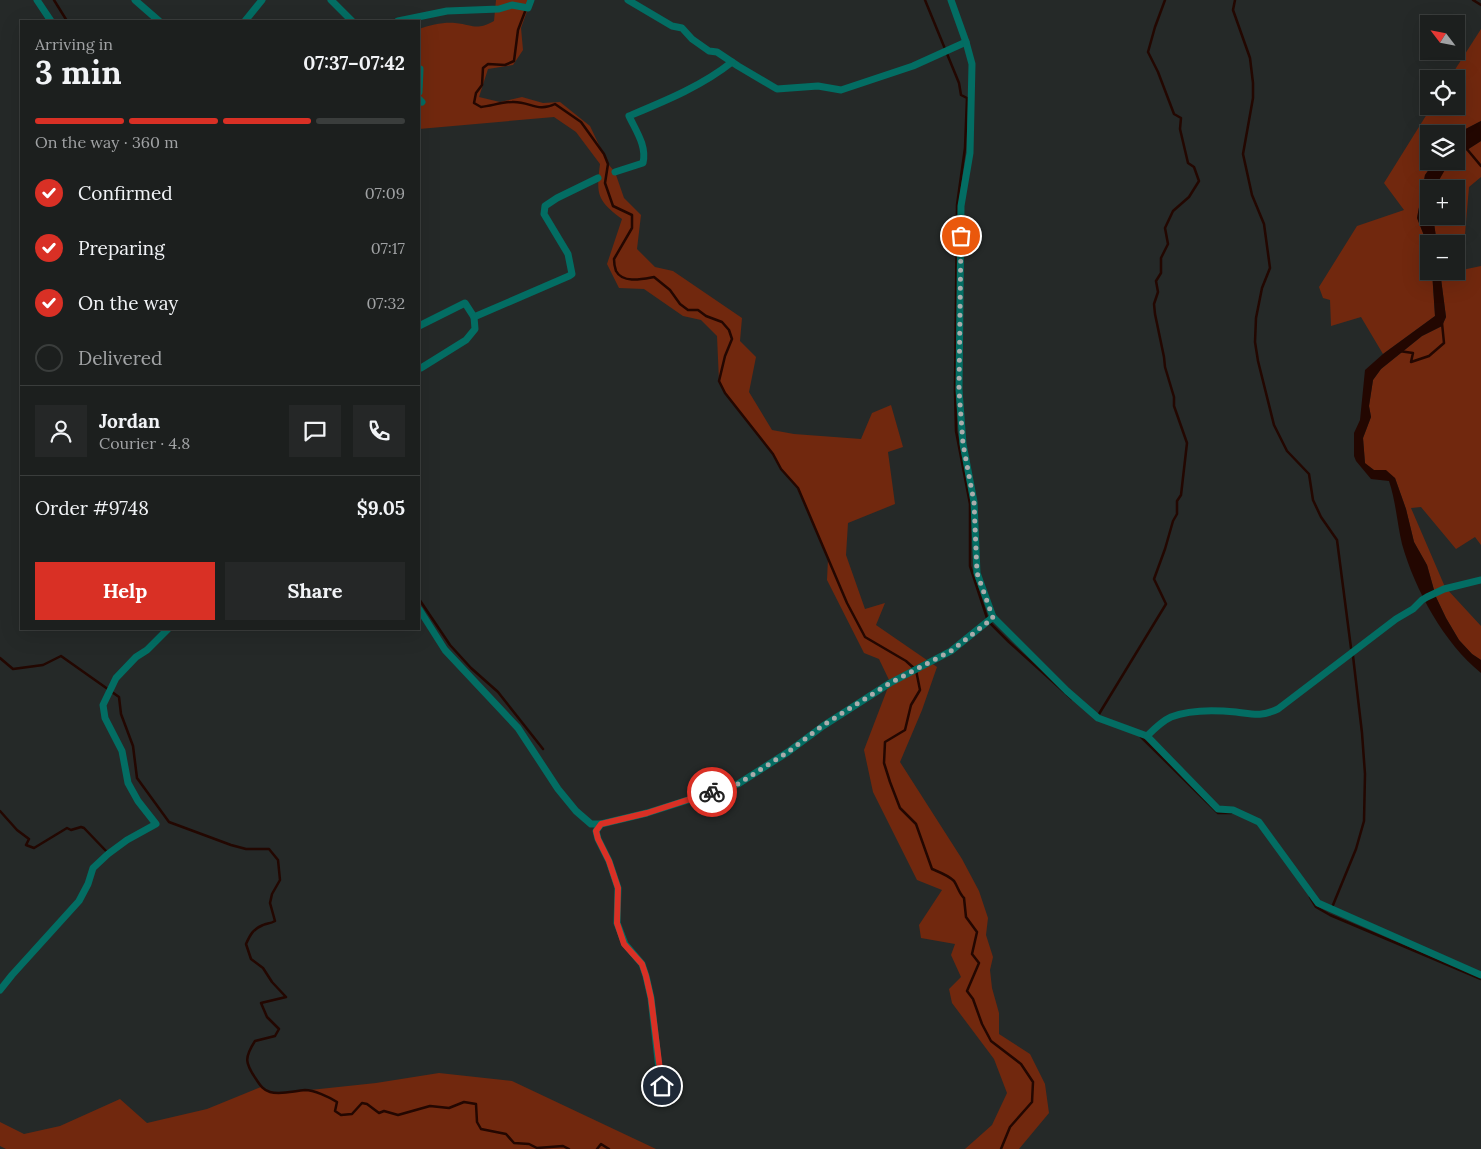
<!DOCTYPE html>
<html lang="en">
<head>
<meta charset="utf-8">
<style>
  :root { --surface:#1c1f1e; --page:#252727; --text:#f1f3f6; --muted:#a0a2a4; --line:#3a3d3c; --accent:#d93025 }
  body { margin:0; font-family:Lora,serif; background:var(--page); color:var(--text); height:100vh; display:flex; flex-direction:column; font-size:19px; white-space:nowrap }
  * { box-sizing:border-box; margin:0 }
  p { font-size:16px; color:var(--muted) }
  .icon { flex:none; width:28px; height:28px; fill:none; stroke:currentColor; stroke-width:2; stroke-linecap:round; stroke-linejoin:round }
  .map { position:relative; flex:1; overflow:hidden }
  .drawer { position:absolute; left:20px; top:20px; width:400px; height:610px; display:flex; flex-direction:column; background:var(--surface); border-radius:0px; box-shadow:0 5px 20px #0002,0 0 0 1px var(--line) }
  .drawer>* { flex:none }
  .needle { width:32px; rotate:302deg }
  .tools { position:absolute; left:1420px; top:15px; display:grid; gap:10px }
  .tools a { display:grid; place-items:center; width:45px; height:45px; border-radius:0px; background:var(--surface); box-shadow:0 5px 20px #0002,0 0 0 1px var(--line); font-size:25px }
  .pin { position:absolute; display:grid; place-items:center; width:42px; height:42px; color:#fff; margin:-21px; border:2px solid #fff; border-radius:50%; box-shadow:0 1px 5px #0007 }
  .courier { position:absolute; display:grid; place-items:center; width:50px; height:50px; margin:-25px; border:4px solid #d93025; border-radius:50%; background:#fff; color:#222; box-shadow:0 1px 6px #0007 }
  .headline em { font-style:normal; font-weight:700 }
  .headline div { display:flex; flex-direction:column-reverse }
  .headline { display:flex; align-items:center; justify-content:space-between; height:85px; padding:0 15px }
  h1 { font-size:32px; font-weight:700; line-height:38px }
  .bar { display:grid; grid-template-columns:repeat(4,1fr); gap:8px 5px; align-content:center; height:60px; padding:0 15px }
  .bar i { height:6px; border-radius:4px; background:var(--line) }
  .bar .active { background:var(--accent) }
  .bar p { grid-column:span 4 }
  .line { display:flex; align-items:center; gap:12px; padding:0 15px; border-top:1px solid var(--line) }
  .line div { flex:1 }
  .round { display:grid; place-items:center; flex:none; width:52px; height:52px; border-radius:0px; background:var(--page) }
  ol { padding:0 15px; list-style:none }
  li { display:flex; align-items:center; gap:15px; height:55px }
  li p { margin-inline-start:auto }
  li .icon { padding:5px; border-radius:50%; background:var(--accent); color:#fff; stroke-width:4 }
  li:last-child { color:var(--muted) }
  li i { width:28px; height:28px; border:2px solid var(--line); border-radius:50% }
  .action { display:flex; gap:10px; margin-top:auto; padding:10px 15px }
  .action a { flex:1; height:58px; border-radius:0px; background:var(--accent); color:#fff; font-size:20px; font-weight:700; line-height:58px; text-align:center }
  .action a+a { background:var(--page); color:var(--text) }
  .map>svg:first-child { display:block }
  .green { fill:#71280e }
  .water { fill:#230701 }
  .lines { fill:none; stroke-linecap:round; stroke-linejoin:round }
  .stream { stroke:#230701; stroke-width:2.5 }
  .street { stroke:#036d63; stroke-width:7 }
  .done { stroke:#a9acac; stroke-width:5; stroke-dasharray:0 9 }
  .route { stroke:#d93025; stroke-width:6 }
</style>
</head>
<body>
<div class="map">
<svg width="1481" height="1149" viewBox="0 0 1481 1149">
  <rect width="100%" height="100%" fill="#252928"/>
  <g class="green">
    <path d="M 496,0 L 531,0 L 521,28 L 523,50 L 513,65 L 488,69 L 479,97 L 500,102 L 522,97 L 543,103 L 560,102 L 590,126 L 608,164 L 615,172 L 624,198 L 641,215 L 637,249 L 655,267 L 673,271 L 742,318 L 740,341 L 756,357 L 749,392 L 772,430 L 794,434 L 861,439 L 872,413 L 891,405 L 903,447 L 888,452 L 895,504 L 848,523 L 846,555 L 865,609 L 885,603 L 876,625 L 937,667 L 922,710 L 900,762 L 962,859 L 979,891 L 988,918 L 986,935 L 993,957 L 990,970 L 992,988 L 999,1013 L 999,1034 L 1030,1054 L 1045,1084 L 1049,1113 L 1019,1149 L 965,1149 L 992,1125 L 1007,1093 L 994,1059 L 952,1003 L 949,989 L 961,977 L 951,955 L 955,944 L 921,938 L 919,925 L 942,890 L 917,880 L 873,792 L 864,750 L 890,682 L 879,659 L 864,653 L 827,580 L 828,559 L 798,488 L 781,469 L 773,454 L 725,393 L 719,381 L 717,336 L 701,320 L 683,316 L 644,289 L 619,288 L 607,264 L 622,219 C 597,200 596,195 600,164 L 576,132 L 554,117 L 419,129 L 419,29 C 430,25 444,22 455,23 C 475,25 475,31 494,21 Z"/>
    <polygon points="1481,29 1481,121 1456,134 1429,134 1429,161 1435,161 1425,175 1417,218 1429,248 1429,271 1432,271 1435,316 1383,354 1361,317 1331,326 1330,300 1323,298 1319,287 1357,226 1404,210 1384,183 1432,106 1456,106 1456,79 1449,79"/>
    <polygon points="1481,141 1481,177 1469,187 1462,270 1481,266 1481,545 1475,537 1456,549 1421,507 1411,508 1445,587 1481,626 1481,660 1472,654 1459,640 1446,618 1436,597 1427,565 1414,542 1406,509 1395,478 1374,470 1365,464 1363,438 1371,417 1369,406 1373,380 1381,369 1422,336 1442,326 1446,317 1440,271 1456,271 1456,244 1437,244 1433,216 1456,216 1456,189 1434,189 1448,162 1456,161 1456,157"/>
    <polygon points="439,1073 512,1081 656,1149 6,1149 0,1146 0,1122 24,1134 60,1126 120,1099 147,1123 207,1109 261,1087 269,1092 282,1093 376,1083"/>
  </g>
  <g class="water">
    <polygon points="1481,121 1481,141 1456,157 1456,134"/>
    <polygon points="1435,161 1450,161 1434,189 1429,189 1429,216 1433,216 1437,244 1429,244 1429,248 1417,218 1425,175"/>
    <path d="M 1432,271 L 1440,271 L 1446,317 L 1442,326 L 1422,336 L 1381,369 L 1373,380 L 1369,406 L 1371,417 L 1363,438 L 1365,463 L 1374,470 L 1386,470 L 1395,478 L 1406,509 L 1414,542 L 1427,565 L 1436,597 L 1446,618 L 1459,640 L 1472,654 L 1481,660 L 1481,673 C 1444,643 1415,590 1402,544 C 1397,523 1396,502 1389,481 L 1371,479 L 1356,461 L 1354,456 L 1354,433 L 1360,420 L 1365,370 L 1383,354 L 1435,316 Z"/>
  </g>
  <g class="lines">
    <g class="stream">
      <polyline points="54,0 67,21"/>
      <polyline points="925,0 959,83 961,95 967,98 965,148 957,205 955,391 956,431 970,504 970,566 988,621 1009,642 1072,699"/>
      <polyline points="1235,0 1233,10 1250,58 1253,83 1253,98 1243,154 1252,195 1264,224 1270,268 1262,288 1256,318 1255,342 1258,361 1274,425 1287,451 1309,474 1313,500 1321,517 1337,540 1351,648"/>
      <polyline points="1473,0 1481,5"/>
      <path d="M 526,9 L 518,30 L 514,61 L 505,65 L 488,64 L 483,68 L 482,85 L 476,93 L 474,103 L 481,107 C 491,106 502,102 512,102 C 530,101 537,113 555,104 L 581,122 L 604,154 L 608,164 L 605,183 L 613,206 L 632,215 L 632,228 L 614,259 C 614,263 615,268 616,271 C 623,284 643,279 654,277 L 670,290 L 680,304 L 688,310 L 698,310 L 706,316 L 722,322 L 729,330 L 732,339 L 725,356 L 719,381 L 725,393 L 773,454 L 781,469 L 798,488 L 847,603 L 865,637 L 906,661 L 916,670 L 920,690 L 911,705 L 905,730 L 885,742 L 884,763 L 890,782 L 900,808 L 916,824 L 932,869 C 939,872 948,875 954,881 C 958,887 959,893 964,898 L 966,917 L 977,932 L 972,954 L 979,963 L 967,991 L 973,999 L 982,1024 L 991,1041 L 1021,1064 L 1033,1082 L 1032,1102 L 1010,1127 L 1001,1149"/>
      <polyline points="1466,148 1481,166"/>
      <polyline points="1399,351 1413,353 1411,362 1429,356 1444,343 1442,323"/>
      <polyline points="419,599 450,645 471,668 498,692 543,749"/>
      <path d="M 0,658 L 13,669 L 43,665 L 61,656 L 119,697 L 121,714 L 133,746 L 137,778 L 169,822 L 231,845 L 246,849 L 269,849 L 278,860 L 280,880 L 272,894 L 270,903 L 275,921 C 270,924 267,923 263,925 C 253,929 250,935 246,944 L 251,959 L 263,968 L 272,982 L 286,997 L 261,1003 L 267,1017 L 279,1029 L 275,1036 L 255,1041 C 244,1058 245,1063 256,1079 C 260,1085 263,1090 270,1092 C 281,1095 293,1091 305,1090 C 314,1090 329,1097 337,1102 L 335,1111 L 341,1115 L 352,1114 L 362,1103 L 367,1104 L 379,1113 L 384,1111 L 398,1115 L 430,1106 L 449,1108 L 464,1102 L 476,1104 L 477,1122 L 481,1129 L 506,1134 L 514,1143 L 529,1144 L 537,1148 L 563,1146 L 569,1149"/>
      <polyline points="1099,714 1166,604 1154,579 1165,549 1173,521 1177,514 1177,501 1181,495 1187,443 1174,406 1174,397 1165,367 1164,357 1155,314 1154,304 1158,292 1156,281 1161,273 1161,258 1168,244 1165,228 1173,211 1189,197 1199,181 1194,167 1188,163 1180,129 1181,118 1174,114 1158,72 1148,52 1155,27 1165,0"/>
      <polyline points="1141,737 1218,813 1231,813"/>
      <polyline points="0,811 17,830 29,839 26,845 34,848 67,828 71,830 81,827 84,828 107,852"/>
      <polyline points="1310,897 1316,907 1330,915 1481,979"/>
      <polyline points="1333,905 1356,849 1364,821 1365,774 1362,733 1353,656"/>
      <polyline points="597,1149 601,1144 609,1149"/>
    </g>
    <g class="street">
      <polyline points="37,0 51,21"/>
      <polyline points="135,0 159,21"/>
      <polyline points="331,0 352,21"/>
      <polyline points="628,0 672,26 682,28 692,39 709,51 717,52 738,66 777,89 818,86 841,90 913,66 966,42"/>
      <polyline points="951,0 966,42 972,64 970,153 961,206 959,390 963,444 974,502 977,573 993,617 1067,691 1098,718 1147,736 1218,809 1233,810 1259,822 1318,903 1481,975"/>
      <polyline points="245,21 262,0"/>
      <polyline points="398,21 447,11 499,9 512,5 528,8 531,0"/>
      <polyline points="419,92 420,69"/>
      <polyline points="419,99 422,102"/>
      <path d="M 615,172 L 643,163 C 647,146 636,131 629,116 C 665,101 702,86 732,62"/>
      <polyline points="419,326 465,303 474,317 569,276 572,274 568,254 544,214 545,206 557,198 598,178"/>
      <polyline points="419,367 421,368 466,340 475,329 474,317"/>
      <polyline points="419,609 445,650 518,728 558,789 576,811 591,824 601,824 647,813 738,784 788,752 823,726 890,683 951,651 993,617"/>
      <path d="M 1147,736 C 1154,729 1162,721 1171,717 C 1191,709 1216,710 1236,712 C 1253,714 1261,717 1278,709 L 1396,619 L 1413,609 L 1422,600 L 1427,597 L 1444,589 L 1481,580"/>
      <polyline points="601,824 596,831 598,839 609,861 618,888 617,923 625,944 642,964 646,976 651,998 659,1069 665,1103"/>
      <polyline points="0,990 12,975 79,901 88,884 93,868 108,854 127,840 156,824 138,801 128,783 122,751 105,718 103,705 116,678 136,657 147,650 168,629"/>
    </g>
  </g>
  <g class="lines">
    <polyline class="done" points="712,792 738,784 749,777 788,752 822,726 890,683 951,651 993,618 977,573 974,502 963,444 959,390 961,236"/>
    <polyline class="route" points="662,1086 651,998 646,976 642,964 624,944 617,923 618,888 609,861 598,839 596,831 601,824 647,813 712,792"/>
  </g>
</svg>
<div class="tools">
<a><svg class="needle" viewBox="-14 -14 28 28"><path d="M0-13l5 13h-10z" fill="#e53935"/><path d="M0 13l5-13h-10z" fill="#a0a2a4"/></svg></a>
<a><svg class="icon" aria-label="locate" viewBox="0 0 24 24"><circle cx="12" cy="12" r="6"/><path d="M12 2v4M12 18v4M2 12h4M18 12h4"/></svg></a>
<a><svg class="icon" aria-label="layers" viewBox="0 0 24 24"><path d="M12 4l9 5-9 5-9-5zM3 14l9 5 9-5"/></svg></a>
<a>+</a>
<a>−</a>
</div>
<div class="pin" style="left:961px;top:236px;background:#ea580c"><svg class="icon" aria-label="bag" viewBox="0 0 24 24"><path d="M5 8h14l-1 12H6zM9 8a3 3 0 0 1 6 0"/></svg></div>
<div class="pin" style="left:662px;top:1086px;background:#1f2937"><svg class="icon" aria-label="home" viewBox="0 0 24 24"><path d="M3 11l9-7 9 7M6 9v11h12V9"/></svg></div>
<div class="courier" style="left:712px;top:792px"><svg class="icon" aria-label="bike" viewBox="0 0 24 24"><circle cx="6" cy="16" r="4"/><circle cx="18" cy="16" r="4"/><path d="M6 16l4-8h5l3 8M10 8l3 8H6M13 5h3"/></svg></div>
<section class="drawer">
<div class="headline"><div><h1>3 min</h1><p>Arriving in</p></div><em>07:37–07:42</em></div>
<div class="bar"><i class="active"></i><i class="active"></i><i class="active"></i><i></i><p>On the way · 360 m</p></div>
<ol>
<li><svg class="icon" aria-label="check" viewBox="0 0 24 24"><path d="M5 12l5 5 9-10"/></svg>Confirmed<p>07:09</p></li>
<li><svg class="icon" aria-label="check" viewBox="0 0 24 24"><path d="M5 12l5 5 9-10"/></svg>Preparing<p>07:17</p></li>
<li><svg class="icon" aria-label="check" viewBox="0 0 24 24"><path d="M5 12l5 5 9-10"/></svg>On the way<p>07:32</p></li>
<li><i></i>Delivered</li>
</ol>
<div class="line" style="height:90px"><a class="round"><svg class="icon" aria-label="person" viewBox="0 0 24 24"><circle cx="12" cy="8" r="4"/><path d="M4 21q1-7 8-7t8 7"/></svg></a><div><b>Jordan</b><p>Courier · 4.8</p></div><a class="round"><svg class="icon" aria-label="chat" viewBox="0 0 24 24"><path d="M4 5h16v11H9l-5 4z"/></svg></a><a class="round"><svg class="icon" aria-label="phone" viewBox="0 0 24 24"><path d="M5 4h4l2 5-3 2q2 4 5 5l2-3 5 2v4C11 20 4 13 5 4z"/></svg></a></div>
<div class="line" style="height:65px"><div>Order #9748</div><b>$9.05</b></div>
<div class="action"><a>Help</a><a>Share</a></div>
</section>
</div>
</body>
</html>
